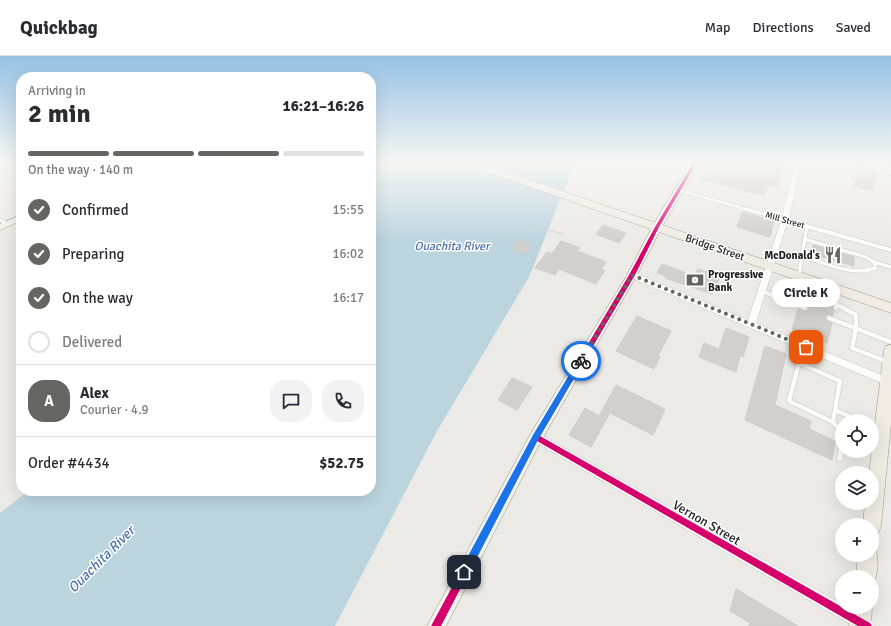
<!DOCTYPE html>
<html lang="en">
<head>
<meta charset="utf-8">
<style>
  :root { --surface:#fff; --page:#f2f2f3; --text:#2b2b33; --muted:#7c7c81; --line:#e1e1e2; --accent:#656563 }
  body { margin:0; font-family:Signika,sans-serif; background:var(--page); color:var(--text); height:100vh; display:flex; flex-direction:column; font-size:15px; white-space:nowrap }
  * { box-sizing:border-box; margin:0 }
  p { font-size:13px; color:var(--muted) }
  .icon { flex:none; width:22px; height:22px; fill:none; stroke:currentColor; stroke-width:2; stroke-linecap:round; stroke-linejoin:round }
  .map { position:relative; flex:1; overflow:hidden }
  .panel { position:absolute; left:16px; top:16px; width:360px; height:424px; display:flex; flex-direction:column; background:var(--surface); border-radius:16px; box-shadow:0 4px 16px #0002 }
  .panel>* { flex:none }
  .controls { position:absolute; left:835px; top:358px; display:grid; gap:8px }
  .controls a { display:grid; place-items:center; width:44px; height:44px; border-radius:50%; background:var(--surface); box-shadow:0 4px 16px #0002; font-size:20px }
  .pin { position:absolute; display:grid; place-items:center; width:34px; height:34px; color:#fff; margin:-17px; border-radius:8px; box-shadow:0 2px 6px #0006 }
  .courier { position:absolute; display:grid; place-items:center; width:40px; height:40px; margin:-20px; border:3px solid #1a73e8; border-radius:50%; background:#fff; color:#222; box-shadow:0 1px 5px #0007 }
  .bubble { position:absolute; height:28px; border-radius:14px; background:var(--surface); box-shadow:0 4px 16px #0002; font-size:13px; font-weight:800; line-height:28px; text-align:center }
  .headline em { font-style:normal; font-weight:800 }
  .headline div { display:flex; flex-direction:column-reverse }
  .headline { display:flex; align-items:center; justify-content:space-between; height:68px; padding:0 12px }
  h1 { font-size:26px; font-weight:800; line-height:30px }
  .bar { display:grid; grid-template-columns:repeat(4,1fr); gap:6px 4px; align-content:center; height:48px; padding:0 12px }
  .bar i { height:5px; border-radius:3px; background:var(--line) }
  .bar .selected { background:var(--accent) }
  .bar p { grid-column:span 4 }
  .line { display:flex; align-items:center; gap:10px; padding:0 12px; border-top:1px solid var(--line) }
  .line div { flex:1 }
  .round { display:grid; place-items:center; flex:none; width:42px; height:42px; border-radius:16px; background:var(--page) }
  ol { padding:0 12px; list-style:none }
  li { display:flex; align-items:center; gap:12px; height:44px }
  li p { margin-inline-start:auto }
  li .icon { padding:4px; border-radius:50%; background:var(--accent); color:#fff; stroke-width:4 }
  li:last-child { color:var(--muted) }
  li i { width:22px; height:22px; border:2px solid var(--line); border-radius:50% }
  header { display:flex; align-items:center; gap:24px; box-sizing:border-box; height:56px; padding:0 20px; background:var(--surface); border-bottom:1px solid var(--line) }
  header strong { font-size:19px }
  nav { display:flex; gap:22px; margin-inline-start:auto; font-size:14px }
  .map>svg:first-child { display:block }
  .water { fill:#bbd4de }
  .building { fill:#d2d0cd; stroke:#cfccc8 }
  .lines { fill:none; stroke-linecap:round; stroke-linejoin:round }
  .lane-far2-casing { stroke:#c4c4c2; stroke-width:4.5 }
  .lane-far1-casing { stroke:#c4c4c2; stroke-width:5.5 }
  .lane-casing { stroke:#c4c4c2; stroke-width:7 }
  .street-casing { stroke:#c4c4c2; stroke-width:1 }
  .secondary-casing { stroke:#92947f; stroke-width:1 }
  .primary-casing { stroke:#a19984; stroke-width:1 }
  .path { stroke:#d5c9c6; stroke-width:1.5; stroke-dasharray:1.5 1.5; stroke-linecap:butt }
  .lane-far2 { stroke:#fcfcfb; stroke-width:3.5 }
  .lane-far1 { stroke:#fcfcfb; stroke-width:4.5 }
  .lane { stroke:#fcfcfb; stroke-width:6 }
  .street { fill:#fcfcfb; fill-rule:evenodd }
  .secondary { fill:#f1f2ea; fill-rule:evenodd }
  .primary { fill:#f0ece4; fill-rule:evenodd }
  .cycleway-casing { stroke:#fff; stroke-width:2 }
  .cycleway { fill:#d6006c; fill-rule:evenodd }
  .route { fill:#1a73e8 }
  .done { stroke:#656563; stroke-width:4; stroke-dasharray:0 7.2 }
  .labels { text-anchor:middle; stroke-width:3; stroke-linejoin:round; paint-order:stroke }
  .far-street-label { font-size:9px; fill:#1d1d1d; stroke:#fff }
  .street-label { font-size:11px; fill:#1d1d1d; stroke:#fff }
  .poi-label { font-size:11px; font-weight:bold; fill:#1d1d1d; stroke:#fff; text-anchor:end }
  .water-label { font-size:12px; font-style:italic; fill:#4e74a8; stroke:#fff }
  .near-street-label { font-size:13px; fill:#1d1d1d; stroke:#fff }
  .near-water-label { font-size:14px; font-style:italic; fill:#4e74a8; stroke:#fff }
</style>
</head>
<body>
<header>
<strong>Quickbag</strong>
<nav><a>Map</a><a>Directions</a><a>Saved</a></nav>
</header>
<div class="map">
<svg width="891" height="570" viewBox="0 0 891 570">
  <rect width="100%" height="100%" fill="#eceae6"/>
  <polygon class="water" points="371,107 575,107 529,221 437,375 335,570 0,570 0,457 28,435 371,435"/>
  <g class="building">
    <polygon points="708,107 784,107 777,131 768,129 765,138 755,136 755,138 701,123"/>
    <polygon points="860,111 878,116 872,135 854,130"/>
    <polygon points="742,156 774,165 770,181 737,171"/>
    <polygon points="603,169 626,177 619,187 596,178"/>
    <polygon points="516,185 530,187 528,197 513,195"/>
    <polygon points="561,185 580,192 577,195 606,206 601,213 605,214 596,228 559,213 555,219 535,212 547,196 552,198"/>
    <polygon points="813,189 854,201 854,210 812,198"/>
    <polygon points="662,208 694,220 698,213 720,221 712,238 665,222 666,220 657,217"/>
    <polygon points="803,239 832,250 834,255 833,260 828,258 825,261 826,265 832,267 827,287 792,273 798,253 805,256 809,253 808,249 800,246"/>
    <polygon points="637,260 671,275 658,300 660,301 654,313 616,295"/>
    <polygon points="726,272 749,281 743,301 740,300 736,316 699,301 704,287 719,293"/>
    <polygon points="765,290 786,298 775,349 811,365 809,373 835,385 832,404 745,364"/>
    <polygon points="512,322 532,331 517,354 498,344"/>
    <polygon points="616,329 665,353 653,379 610,357 591,391 569,379 585,352 599,360"/>
    <polygon points="736,533 798,570 749,570 750,567 730,555"/>
  </g>
  <g class="lines">
    <g class="lane-far2-casing">
      <g id="lane-far2">
        <polyline points="0,164 8,168"/>
        <polyline points="802,200 807,170"/>
        <polyline points="874,206 891,211"/>
        <path d="M 799,220 L 802,200 C 826,207 851,221 876,212 L 874,206 L 866,201 L 804,183"/>
      </g>
    </g>
    <g class="lane-far1-casing">
      <g id="lane-far1">
        <polyline points="818,227 818,236 836,248 836,252"/>
        <polyline points="762,235 805,252"/>
        <polyline points="794,236 795,232 818,236"/>
        <polyline points="777,241 782,231 795,232"/>
        <polyline points="836,248 856,259 856,272 852,292 888,306"/>
        <polyline points="829,262 891,286"/>
        <polygon points="799,307 840,325 833,366 789,345"/>
        <polyline points="835,354 860,365"/>
        <polyline points="833,366 840,374"/>
      </g>
    </g>
    <g class="lane-casing">
      <g id="lane">
        <polyline points="839,373 842,376"/>
        <polyline points="840,402 842,390"/>
      </g>
    </g>
    <g class="street-casing">
      <g id="street">
        <polygon points="795,107 801,107 789,163 891,192 891,196 787,167 756,267 891,323 891,331 629,221 628,219 629,217 635,217 748,264 781,165 677,135 682,134 782,161"/>
        <polygon points="853,107 863,107 891,115 891,119"/>
        <polygon points="536,376 842,548 842,551 847,551 872,565 874,570 854,570 532,384 531,381 532,378"/>
      </g>
    </g>
    <g class="secondary-casing">
      <g id="secondary">
        <polygon points="691,107 699,107 662,171 637,219 541,385 446,570 427,570 531,377 627,219 652,171"/>
        <polygon points="21,159 21,165 0,174 0,168"/>
      </g>
    </g>
    <g class="primary-casing">
      <g id="primary">
        <polygon points="465,107 480,107 891,247 891,257 467,109"/>
        <polygon points="891,289 891,368 881,469 879,476 872,478 872,469 863,469 865,447 872,447 872,417 869,417 884,294 886,290"/>
        <path d="M 872,491 L 875,492 C 879,502 879,520 872,528 L 872,521 L 856,521 L 858,499 L 872,499 Z"/>
        <polygon points="872,550 872,551 871,570 849,570 852,551"/>
      </g>
    </g>
    <polyline class="path" points="523,186 528,170 565,178"/>
    <use href="#lane-far2" class="lane-far2"/>
    <use href="#lane-far1" class="lane-far1"/>
    <use href="#lane" class="lane"/>
    <use href="#street" class="street"/>
    <use href="#secondary" class="secondary"/>
    <use href="#primary" class="primary"/>
    <g class="cycleway-casing">
      <polygon id="cycleway" points="693,107 697,107 659,171 635,219 540,380 870,567 872,570 858,570 537,385 441,570 431,570 534,379 629,219 655,171"/>
    </g>
    <use href="#cycleway" class="cycleway"/>
  </g>
  <linearGradient id="sky" x2="0" y2="1"><stop stop-color="#96c1e4"/><stop offset="0.57" stop-color="#f6f6f4"/><stop offset="1" stop-color="#f6f6f4" stop-opacity="0"/></linearGradient>
  <rect width="891" height="187" fill="url(#sky)"/>
  <polygon class="route" points="581,303 584,305 538,384 468,519 464,521 461,519 460,516 461,513 533,379 578,304"/>
  <g class="lines">
    <polyline class="done" points="581,305 632,219 806,291"/>
  </g>
  <defs>
    <g id="restaurant-bare" transform="scale(1.38)"><path d="M-5-6h1v4h1v-4h1v4h1v-4h1v5L-1.5 .5V6h-2V.5L-5-1ZM5-6V6H3V1.5H1.5Q1.5-4 5-6Z" fill="#656563" stroke="#fff" stroke-width="2.5" paint-order="stroke"/></g>
    <g id="bank-bare" transform="scale(1.38)"><path d="M-6-4H6V4H-6ZM0-2.3a2.3 2.3 0 1 0 0 4.6a2.3 2.3 0 1 0 0-4.6Z" fill="#656563" stroke="#fff" stroke-width="2.5" paint-order="stroke"/></g>
  </defs>
  <g fill-rule="evenodd">
    <use href="#restaurant-bare" x="833" y="199"/>
    <use href="#bank-bare" x="695" y="224"/>
  </g>
  <g class="labels">
    <g class="far-street-label">
      <text transform="translate(785 164) rotate(16)" y="3">Mill Street</text>
    </g>
    <g class="street-label">
      <text transform="translate(715 191) rotate(19)" y="4">Bridge Street</text>
    </g>
    <g class="poi-label">
      <text x="820" y="203">McDonald's</text>
      <text x="708" y="222" text-anchor="start">Progressive<tspan x="708" dy="13">Bank</tspan></text>
    </g>
    <g class="water-label">
      <text x="452" y="194">Ouachita River</text>
    </g>
    <g class="near-street-label">
      <text transform="translate(707 466) rotate(30)" y="5">Vernon Street</text>
    </g>
    <g class="near-water-label">
      <text transform="translate(101 503) rotate(-45)" y="5">Ouachita River</text>
    </g>
  </g>
</svg>
<div class="controls">
<a><svg class="icon" aria-label="locate" viewBox="0 0 24 24"><circle cx="12" cy="12" r="6"/><path d="M12 2v4M12 18v4M2 12h4M18 12h4"/></svg></a>
<a><svg class="icon" aria-label="layers" viewBox="0 0 24 24"><path d="M12 4l9 5-9 5-9-5zM3 14l9 5 9-5"/></svg></a>
<a>+</a>
<a>−</a>
</div>
<div class="pin" style="left:806px;top:291px;background:#ea580c"><svg class="icon" aria-label="bag" viewBox="0 0 24 24"><path d="M5 8h14l-1 12H6zM9 8a3 3 0 0 1 6 0"/></svg></div>
<div class="pin" style="left:464px;top:516px;background:#1f2937"><svg class="icon" aria-label="home" viewBox="0 0 24 24"><path d="M3 11l9-7 9 7M6 9v11h12V9"/></svg></div>
<div class="courier" style="left:581px;top:305px"><svg class="icon" aria-label="bike" viewBox="0 0 24 24"><circle cx="6" cy="16" r="4"/><circle cx="18" cy="16" r="4"/><path d="M6 16l4-8h5l3 8M10 8l3 8H6M13 5h3"/></svg></div>
<div class="bubble" style="left:772px;top:223px;width:68px">Circle K</div>
<section class="panel">
<div class="headline"><div><h1>2 min</h1><p>Arriving in</p></div><em>16:21–16:26</em></div>
<div class="bar"><i class="selected"></i><i class="selected"></i><i class="selected"></i><i></i><p>On the way · 140 m</p></div>
<ol>
<li><svg class="icon" aria-label="check" viewBox="0 0 24 24"><path d="M5 12l5 5 9-10"/></svg>Confirmed<p>15:55</p></li>
<li><svg class="icon" aria-label="check" viewBox="0 0 24 24"><path d="M5 12l5 5 9-10"/></svg>Preparing<p>16:02</p></li>
<li><svg class="icon" aria-label="check" viewBox="0 0 24 24"><path d="M5 12l5 5 9-10"/></svg>On the way<p>16:17</p></li>
<li><i></i>Delivered</li>
</ol>
<div class="line" style="height:72px"><b class="round" style="background:var(--accent);color:#fff">A</b><div><b>Alex</b><p>Courier · 4.9</p></div><a class="round"><svg class="icon" aria-label="chat" viewBox="0 0 24 24"><path d="M4 5h16v11H9l-5 4z"/></svg></a><a class="round"><svg class="icon" aria-label="phone" viewBox="0 0 24 24"><path d="M5 4h4l2 5-3 2q2 4 5 5l2-3 5 2v4C11 20 4 13 5 4z"/></svg></a></div>
<div class="line" style="height:52px"><div>Order #4434</div><b>$52.75</b></div>
</section>
</div>
</body>
</html>
